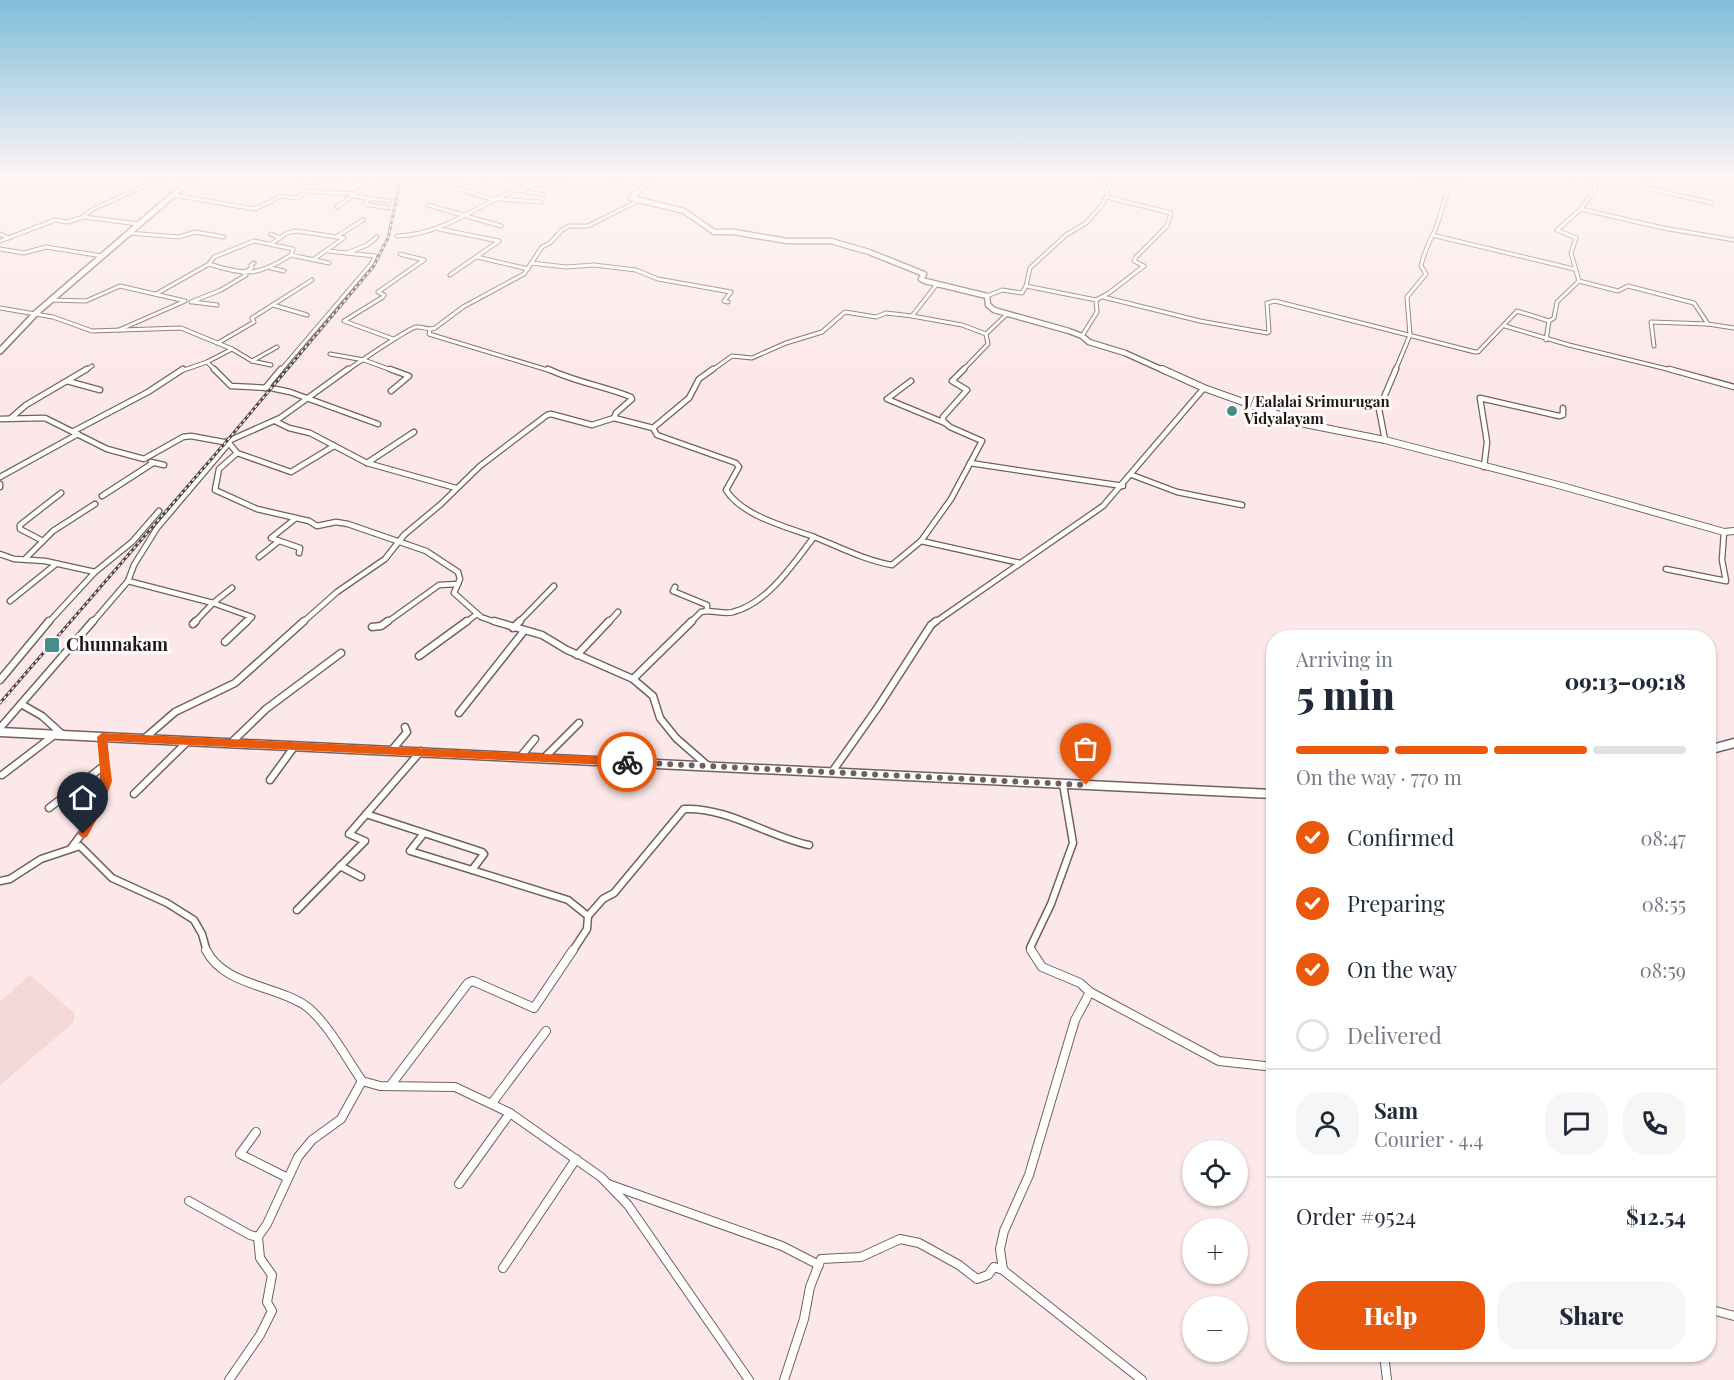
<!DOCTYPE html>
<html lang="en">
<head>
<meta charset="utf-8">
<style>
  :root { --surface:#fff; --page:#f6f6f7; --text:#1f2937; --muted:#747a83; --line:#e0e1e3; --accent:#ea580c }
  body { margin:0; font-family:"Playfair Display",serif; background:var(--page); color:var(--text); height:100vh; display:flex; flex-direction:column; font-size:22px; white-space:nowrap }
  * { box-sizing:border-box; margin:0 }
  p { font-size:20px; color:var(--muted) }
  .icon { flex:none; width:33px; height:33px; fill:none; stroke:currentColor; stroke-width:2; stroke-linecap:round; stroke-linejoin:round }
  .map { position:relative; flex:1; overflow:hidden }
  .sheet { position:absolute; left:1266px; top:630px; width:450px; height:732px; display:flex; flex-direction:column; background:var(--surface); border-radius:24px; box-shadow:0 2px 4px #0004 }
  .sheet>* { flex:none }
  .fabs { position:absolute; left:1182px; top:1140px; display:grid; gap:12px }
  .fabs a { display:grid; place-items:center; width:66px; height:66px; border-radius:50%; background:var(--surface); box-shadow:0 2px 4px #0004; font-size:30px }
  .pin { position:absolute; display:grid; place-items:center; width:51px; height:51px; color:#fff; margin:-62px -26px; border-radius:50% 50% 50% 0; rotate:-45deg; box-shadow:0 0 6px #0007 }
  .pin .icon { rotate:45deg }
  .courier { position:absolute; display:grid; place-items:center; width:60px; height:60px; margin:-30px; border:4px solid #ea580c; border-radius:50%; background:#fff; color:#222; box-shadow:0 2px 8px #0007 }
  .summary em { font-style:normal; font-weight:800 }
  .summary div { display:flex; flex-direction:column-reverse }
  .summary { display:flex; align-items:center; justify-content:space-between; height:102px; padding:0 30px }
  h1 { font-size:39px; font-weight:800; line-height:45px }
  .bar { display:grid; grid-template-columns:repeat(4,1fr); gap:9px 6px; align-content:center; height:72px; padding:0 30px }
  .bar i { height:8px; border-radius:4px; background:var(--line) }
  .bar .current { background:var(--accent) }
  .bar p { grid-column:span 4 }
  .line { display:flex; align-items:center; gap:15px; padding:0 30px; border-top:2px solid var(--line) }
  .line div { flex:1 }
  .round { display:grid; place-items:center; flex:none; width:63px; height:63px; border-radius:24px; background:var(--page) }
  ol { padding:0 30px; list-style:none }
  li { display:flex; align-items:center; gap:18px; height:66px }
  li p { margin-inline-start:auto }
  li .icon { padding:6px; border-radius:50%; background:var(--accent); color:#fff; stroke-width:4 }
  li:last-child { color:var(--muted) }
  li i { width:33px; height:33px; border:3px solid var(--line); border-radius:50% }
  .action { display:flex; gap:12px; margin-top:auto; padding:12px 30px }
  .action a { flex:1; height:69px; border-radius:24px; background:var(--accent); color:#fff; font-size:24px; font-weight:800; line-height:69px; text-align:center }
  .action a+a { background:var(--page); color:var(--text) }
  .map>svg:first-child { display:block }
  .built { fill:#f4d8d8 }
  .lines { fill:none; stroke-linecap:round; stroke-linejoin:round }
  .street-far3-casing { stroke:#716161; stroke-width:5 }
  .street-far2-casing { stroke:#716161; stroke-width:7 }
  .street-far1-casing { stroke:#716161; stroke-width:9 }
  .street-casing { stroke:#716161; stroke-width:10 }
  .secondary-far2-casing { stroke:#716161; stroke-width:7 }
  .secondary-far1-casing { stroke:#716161; stroke-width:8 }
  .secondary-casing { stroke:#716161; stroke-width:11 }
  .primary-casing { stroke:#716161; stroke-width:8 }
  .street-far3 { stroke:#fff; stroke-width:3 }
  .street-far2 { stroke:#fff; stroke-width:4.5 }
  .street-far1 { stroke:#fff; stroke-width:6 }
  .street { stroke:#fff; stroke-width:8 }
  .secondary-far2 { stroke:#fff; stroke-width:4.5 }
  .secondary-far1 { stroke:#fff; stroke-width:6 }
  .secondary { stroke:#fff; stroke-width:8 }
  .primary { stroke:#fff; stroke-width:5 }
  .rail-casing { stroke:#4f4546; stroke-width:3 }
  .rail { stroke:#fefafa; stroke-width:1.5; stroke-dasharray:3; stroke-linecap:butt }
  .route { fill:#ea580c }
  .done { stroke:#6c6161; stroke-width:6; stroke-dasharray:0 10.8 }
  .poi-dot { fill:#478d88; stroke:#fefafa; stroke-width:2 }
  .labels { text-anchor:middle; stroke-width:6; stroke-linejoin:round; paint-order:stroke }
  .far-poi-label { font-size:15px; font-weight:bold; fill:#1e1818; stroke:#fefafa; text-anchor:start }
  .poi-label { font-size:18px; font-weight:bold; fill:#1e1818; stroke:#fefafa; text-anchor:start }
</style>
</head>
<body>
<div class="map">
<svg width="1734" height="1380" viewBox="0 0 1734 1380">
  <rect width="100%" height="100%" fill="#fce8e9"/>
  <polygon class="built" points="30,975 75,1014 73,1023 0,1085 0,1002"/>
  <g class="lines">
    <g class="street-far3-casing">
      <g id="street-far3">
        <polyline points="608,177 620,181"/>
        <polyline points="1414,177 1451,185"/>
        <polyline points="1640,177 1650,179"/>
        <polyline points="1652,177 1643,187 1712,203"/>
        <polyline points="356,179 384,184"/>
        <polyline points="324,180 337,182"/>
        <polyline points="403,180 450,186 495,200"/>
        <polyline points="512,181 530,184"/>
        <polyline points="1570,183 1572,177"/>
        <polyline points="301,186 312,188 307,191 354,194"/>
        <polyline points="450,186 465,177"/>
        <polyline points="311,187 328,177"/>
        <polyline points="519,190 543,195"/>
        <polyline points="469,193 484,184"/>
        <polyline points="172,195 255,209 281,196 297,198 307,191"/>
        <polyline points="352,196 389,201"/>
        <polyline points="369,199 365,204 388,208"/>
        <polyline points="498,199 541,202"/>
        <polyline points="428,205 501,226"/>
        <polyline points="337,207 378,177"/>
        <polyline points="1581,209 1663,228 1734,240"/>
        <polyline points="84,216 93,209 165,177"/>
        <polyline points="439,229 499,241 450,275"/>
        <polyline points="128,233 179,237 195,232 224,237"/>
        <polyline points="0,234 9,238"/>
        <polyline points="271,234 280,238"/>
        <polyline points="1432,235 1574,269"/>
        <path d="M 397,236 C 443,235 477,205 518,189 C 535,183 552,185 568,177"/>
        <polyline points="336,237 363,220"/>
        <polyline points="0,241 55,220 67,222 84,217 138,224"/>
        <polyline points="271,244 287,233 296,231 344,238 314,259"/>
        <polyline points="0,249 24,253 46,247 102,256"/>
        <polyline points="347,253 367,245 377,237"/>
        <polyline points="477,257 528,269"/>
        <polyline points="531,263 566,267 594,265 636,270 658,279 731,292 724,301 728,302"/>
        <path d="M 209,264 C 246,276 258,276 291,255"/>
        <polyline points="271,268 284,271"/>
        <polyline points="243,273 252,268 251,265 254,263"/>
        <polyline points="1579,281 1618,291 1628,286 1694,303 1708,324"/>
        <polyline points="1026,286 1030,268 1066,235 1086,223 1103,204 1108,193 1101,177"/>
        <polyline points="156,294 209,264 214,257 254,241 293,249 291,255 329,263"/>
        <polyline points="987,296 1002,290 1022,293 1026,286 1096,300 1097,312 1082,336"/>
        <polyline points="1103,297 1200,321 1267,333 1269,332 1267,303 1275,301 1475,352 1478,352 1517,311 1549,321"/>
        <polyline points="51,300 86,301 120,286 185,301 119,330"/>
        <polyline points="1096,300 1109,293 1144,266 1134,261 1136,257 1167,226 1171,213 1106,197"/>
        <polyline points="191,302 221,290 246,275"/>
        <polyline points="193,302 217,305"/>
        <polyline points="273,305 307,315"/>
        <polyline points="0,308 53,317 92,331 181,328 232,349 207,362 181,371"/>
        <polyline points="912,316 962,325 986,334"/>
        <polyline points="1505,326 1569,345 1675,371"/>
        <polyline points="430,330 429,334 551,371"/>
        <polyline points="393,339 344,321 383,297 384,295 378,292 424,260 400,254"/>
        <polyline points="1546,340 1549,321 1554,318 1557,302 1579,281 1571,253 1576,238 1557,230 1581,209 1596,188 1592,177"/>
        <polyline points="218,343 254,322 252,318 312,280"/>
        <polyline points="1654,346 1651,322 1708,324 1734,328"/>
        <polyline points="232,349 252,361 271,365"/>
        <polyline points="330,354 364,360 394,371"/>
        <polyline points="252,361 277,347"/>
        <polyline points="207,362 216,371"/>
        <polyline points="84,371 92,366"/>
        <polyline points="280,371 372,263 375,256 328,251"/>
        <path d="M 346,371 C 358,363 407,329 416,327 C 423,326 428,331 435,328 L 463,307 L 524,274 L 542,247 L 550,243 L 562,230 L 569,226 L 588,226 L 638,201"/>
        <polyline points="711,371 732,356 752,358 786,343 822,332 845,312 876,317 886,313 912,316 937,284"/>
        <polyline points="962,371 988,344 986,334 1007,314"/>
        <path d="M 1395,371 L 1410,335 L 1407,297 L 1426,274 L 1421,266 C 1424,252 1429,242 1435,230 C 1443,212 1443,190 1459,177"/>
      </g>
    </g>
    <g class="street-far2-casing">
      <g id="street-far2">
        <polyline points="214,369 231,386 271,388 290,392 378,424"/>
        <polyline points="390,369 409,376 391,391"/>
        <path d="M 548,369 C 575,382 604,386 631,397 L 632,399 L 616,413 L 614,418"/>
        <polyline points="1669,369 1734,387"/>
        <polyline points="67,381 100,390"/>
        <polyline points="911,381 887,399 945,423"/>
        <polyline points="265,388 281,369"/>
        <polyline points="11,418 26,405 87,369"/>
        <polyline points="0,419 45,418 107,449 144,459 183,437 191,436 229,443 237,453 291,472 334,446"/>
        <polyline points="275,421 289,428 310,433 367,463 456,488"/>
        <path d="M 653,428 L 657,435 L 736,463 L 739,467 L 726,490 C 742,516 787,527 814,537 C 840,547 864,560 892,565 L 921,541 L 1020,563"/>
        <polyline points="74,431 148,392 183,369"/>
        <polyline points="1385,440 1379,409 1396,369"/>
        <polyline points="226,442 280,418 348,369"/>
        <polyline points="237,453 219,469 215,490 257,509 309,521 317,526 336,522 348,524 426,551 458,572 460,579 454,593 481,617 498,623"/>
        <polyline points="151,462 164,465"/>
        <polyline points="367,463 414,432"/>
        <polyline points="970,463 1123,486"/>
        <polyline points="1484,467 1487,442 1480,398 1559,416 1563,415 1563,408"/>
        <polyline points="1132,475 1177,492 1242,505"/>
        <polyline points="0,477 78,434"/>
        <polyline points="0,484 0,487"/>
        <polyline points="102,496 153,463"/>
        <polyline points="296,518 271,538 300,548 299,553"/>
        <polyline points="43,541 20,529 20,525 61,493"/>
        <polyline points="921,541 951,499 982,441 950,427 943,421 943,417 967,390 952,381 964,369"/>
        <polyline points="0,554 14,559 45,561 95,572"/>
        <polyline points="259,557 279,541"/>
        <polyline points="26,558 53,531 95,504"/>
        <polyline points="1666,569 1726,581 1722,560 1724,532"/>
        <polyline points="128,581 213,603 194,623"/>
        <polyline points="675,587 673,591 707,605 707,610"/>
        <polyline points="232,588 213,603 252,617 246,623"/>
        <polyline points="10,601 56,564"/>
        <polyline points="48,623 95,572 132,542 159,511"/>
        <polyline points="92,623 128,581 134,565 157,528 229,443"/>
        <polyline points="302,623 337,592 385,559 404,535 441,504 480,466 547,415 551,414 592,425 614,418 653,428 689,398 699,379 713,369"/>
        <polyline points="386,623 439,585 458,584"/>
        <polyline points="465,623 477,614"/>
        <polyline points="518,623 554,586"/>
        <polyline points="608,623 618,612"/>
        <path d="M 690,623 L 701,612 C 712,609 723,615 733,612 C 768,603 793,564 814,537"/>
        <polyline points="934,623 1103,506 1204,388"/>
      </g>
    </g>
    <g class="street-far1-casing">
      <g id="street-far1">
        <polyline points="494,621 542,635 567,650 633,679 653,696 660,718 676,738 708,766"/>
        <polyline points="193,624 196,621"/>
        <polyline points="372,627 381,626 388,621"/>
        <polyline points="513,628 520,621"/>
        <polyline points="225,642 247,621"/>
        <polyline points="577,655 609,621"/>
        <polyline points="419,656 467,621"/>
        <polyline points="633,679 692,621"/>
        <polyline points="0,680 49,621"/>
        <polyline points="21,704 42,716 63,735"/>
        <polyline points="459,713 524,631"/>
        <polyline points="0,728 93,621"/>
        <polyline points="145,738 175,712 235,683 304,621"/>
        <polyline points="232,742 266,709 341,653"/>
        <polyline points="392,750 407,732 405,727"/>
        <polyline points="521,756 535,739"/>
        <polyline points="544,758 579,723"/>
        <polyline points="832,772 878,707 931,625 936,621"/>
        <polyline points="2,775 53,736"/>
        <polyline points="270,780 294,747"/>
        <polyline points="134,794 188,741"/>
        <polyline points="49,808 105,765"/>
        <polyline points="366,814 482,852 484,854 472,870 410,851 424,833"/>
        <path d="M 71,848 C 103,808 110,788 102,737"/>
        <polyline points="340,866 361,877"/>
        <polyline points="472,870 568,900 588,916 587,929 572,952"/>
        <polyline points="0,881 10,879 41,859 80,846 112,878 167,903 194,920 202,934 207,952"/>
        <polyline points="297,910 365,841 349,834 421,751"/>
        <path d="M 588,916 L 603,899 L 614,893 L 684,809 C 728,807 767,836 809,845"/>
        <polyline points="1032,952 1030,948 1051,904 1073,843 1063,784"/>
      </g>
    </g>
    <g class="street-casing">
      <g id="street">
        <path d="M 206,950 C 224,986 276,985 306,1006 C 327,1022 347,1059 362,1081 L 380,1086 L 455,1087 L 510,1113 L 601,1177 L 628,1205 L 749,1380"/>
        <polyline points="1031,950 1042,967 1080,983 1090,992 1075,1020 1029,1175 1004,1231 1000,1249 1003,1270 1142,1380"/>
        <polyline points="1090,992 1219,1061 1274,1067"/>
        <polyline points="390,1086 468,983 473,981 534,1008 573,950"/>
        <polyline points="492,1103 546,1031"/>
        <polyline points="256,1132 240,1154 288,1178"/>
        <polyline points="459,1184 510,1113"/>
        <polyline points="608,1184 782,1246 819,1265"/>
        <polyline points="189,1201 250,1235 258,1237 267,1224 298,1157 312,1140 341,1119 362,1081"/>
        <polyline points="503,1268 576,1159"/>
        <polyline points="1708,1309 1734,1316"/>
        <polyline points="1384,1354 1387,1380"/>
        <polyline points="229,1380 260,1335 272,1311 267,1302 272,1275 260,1258 258,1237"/>
        <polyline points="784,1380 804,1319 810,1287 821,1259 861,1257 900,1239 919,1243 959,1265 977,1279 988,1275 994,1267 1003,1270"/>
      </g>
    </g>
    <g class="secondary-far2-casing">
      <polyline id="secondary-far2" points="643,177 650,182 631,198 684,211 714,232 734,232 787,241 831,241 869,252 924,274 921,279 925,281 987,296 988,305 994,310 1069,331 1082,336 1089,342 1125,353 1165,371"/>
    </g>
    <g class="secondary-far1-casing">
      <polyline id="secondary-far1" points="1162,369 1204,388 1305,424 1385,440 1562,486 1724,532 1734,531"/>
    </g>
    <g class="secondary-casing">
      <g id="secondary">
        <polyline points="0,732 1274,794"/>
        <polyline points="1708,750 1734,743"/>
      </g>
    </g>
    <g class="primary-casing">
      <polyline id="primary" points="0,351 36,313 194,177"/>
    </g>
    <use href="#street-far3" class="street-far3"/>
    <use href="#street-far2" class="street-far2"/>
    <use href="#street-far1" class="street-far1"/>
    <use href="#street" class="street"/>
    <use href="#secondary-far2" class="secondary-far2"/>
    <use href="#secondary-far1" class="secondary-far1"/>
    <use href="#secondary" class="secondary"/>
    <use href="#primary" class="primary"/>
    <g class="rail-casing">
      <polyline id="rail" points="0,703 226,442 373,267 388,238 401,177"/>
    </g>
    <use href="#rail" class="rail"/>
  </g>
  <linearGradient id="sky" x2="0" y2="1"><stop stop-color="#7fbedb"/><stop offset="0.48" stop-color="#fef5f5"/><stop offset="1" stop-color="#fef5f5" stop-opacity="0"/></linearGradient>
  <rect width="1734" height="370" fill="url(#sky)"/>
  <polygon class="route" points="102,733 627,758 632,762 627,766 107,741 112,781 102,809 87,837 83,838 78,834 92,808 101,781 97,737"/>
  <g class="lines">
    <polyline class="done" points="627,762 1086,785"/>
  </g>
  <g class="poi-dot">
    <circle cx="1232" cy="411" r="6"/>
    <rect x="44" y="637" width="16" height="16" rx="3"/>
  </g>
  <g class="labels">
    <g class="far-poi-label">
      <text x="1244" y="407">J/Ealalai Srimurugan<tspan x="1244" dy="17">Vidyalayam</tspan></text>
    </g>
    <g class="poi-label">
      <text x="66" y="651">Chunnakam</text>
    </g>
  </g>
</svg>
<div class="fabs">
<a><svg class="icon" aria-label="locate" viewBox="0 0 24 24"><circle cx="12" cy="12" r="6"/><path d="M12 2v4M12 18v4M2 12h4M18 12h4"/></svg></a>
<a>+</a>
<a>−</a>
</div>
<div class="pin" style="left:1086px;top:785px;background:#ea580c"><svg class="icon" aria-label="bag" viewBox="0 0 24 24"><path d="M5 8h14l-1 12H6zM9 8a3 3 0 0 1 6 0"/></svg></div>
<div class="pin" style="left:83px;top:834px;background:#1f2937"><svg class="icon" aria-label="home" viewBox="0 0 24 24"><path d="M3 11l9-7 9 7M6 9v11h12V9"/></svg></div>
<div class="courier" style="left:627px;top:762px"><svg class="icon" aria-label="bike" viewBox="0 0 24 24"><circle cx="6" cy="16" r="4"/><circle cx="18" cy="16" r="4"/><path d="M6 16l4-8h5l3 8M10 8l3 8H6M13 5h3"/></svg></div>
<section class="sheet">
<div class="summary"><div><h1>5 min</h1><p>Arriving in</p></div><em>09:13–09:18</em></div>
<div class="bar"><i class="current"></i><i class="current"></i><i class="current"></i><i></i><p>On the way · 770 m</p></div>
<ol>
<li><svg class="icon" aria-label="check" viewBox="0 0 24 24"><path d="M5 12l5 5 9-10"/></svg>Confirmed<p>08:47</p></li>
<li><svg class="icon" aria-label="check" viewBox="0 0 24 24"><path d="M5 12l5 5 9-10"/></svg>Preparing<p>08:55</p></li>
<li><svg class="icon" aria-label="check" viewBox="0 0 24 24"><path d="M5 12l5 5 9-10"/></svg>On the way<p>08:59</p></li>
<li><i></i>Delivered</li>
</ol>
<div class="line" style="height:108px"><a class="round"><svg class="icon" aria-label="person" viewBox="0 0 24 24"><circle cx="12" cy="8" r="4"/><path d="M4 21q1-7 8-7t8 7"/></svg></a><div><b>Sam</b><p>Courier · 4.4</p></div><a class="round"><svg class="icon" aria-label="chat" viewBox="0 0 24 24"><path d="M4 5h16v11H9l-5 4z"/></svg></a><a class="round"><svg class="icon" aria-label="phone" viewBox="0 0 24 24"><path d="M5 4h4l2 5-3 2q2 4 5 5l2-3 5 2v4C11 20 4 13 5 4z"/></svg></a></div>
<div class="line" style="height:78px"><div>Order #9524</div><b>$12.54</b></div>
<div class="action"><a>Help</a><a>Share</a></div>
</section>
</div>
</body>
</html>
